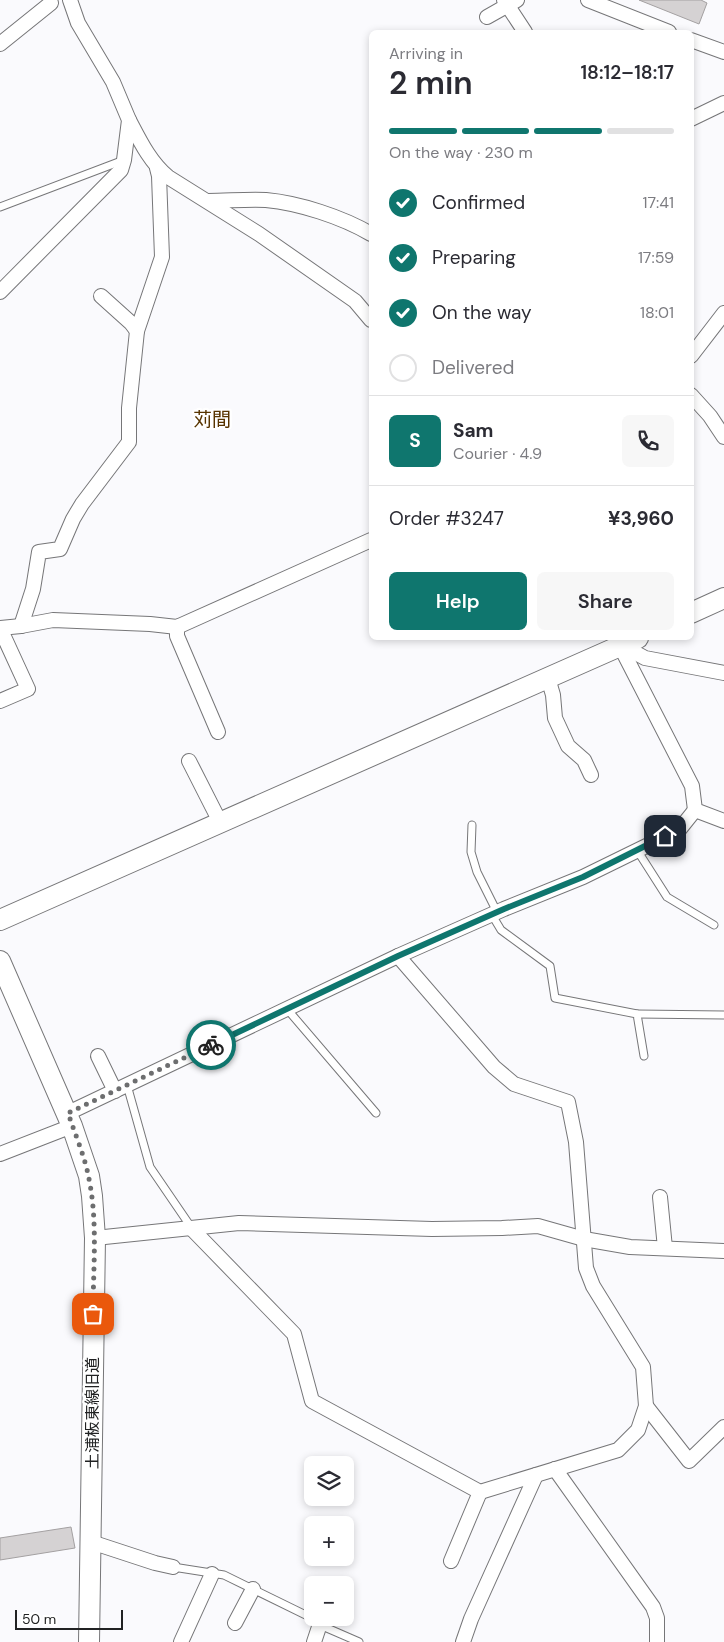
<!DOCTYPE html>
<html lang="en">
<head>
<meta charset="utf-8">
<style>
  :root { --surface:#fff; --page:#f7f7f7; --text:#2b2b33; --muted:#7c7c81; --line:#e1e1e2; --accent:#0f766e }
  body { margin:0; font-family:"DM Sans","Noto Sans JP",sans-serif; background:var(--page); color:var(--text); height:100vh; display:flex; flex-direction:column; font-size:19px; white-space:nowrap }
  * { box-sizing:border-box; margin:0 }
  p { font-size:16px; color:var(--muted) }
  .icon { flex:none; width:28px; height:28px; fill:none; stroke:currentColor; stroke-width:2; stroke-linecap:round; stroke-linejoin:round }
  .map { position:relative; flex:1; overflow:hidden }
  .details { position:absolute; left:369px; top:30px; width:325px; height:610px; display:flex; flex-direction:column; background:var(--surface); border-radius:8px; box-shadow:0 2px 8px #0003 }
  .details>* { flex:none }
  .buttons { position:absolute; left:304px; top:1456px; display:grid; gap:10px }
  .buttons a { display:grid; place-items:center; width:50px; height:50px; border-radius:8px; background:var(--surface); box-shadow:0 2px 8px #0003; font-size:25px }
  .scale { position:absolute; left:15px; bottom:12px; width:108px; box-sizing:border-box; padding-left:5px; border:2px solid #212223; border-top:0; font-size:14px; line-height:18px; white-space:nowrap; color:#212223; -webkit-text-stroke:4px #fff; paint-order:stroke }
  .pin { position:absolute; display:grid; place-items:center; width:42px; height:42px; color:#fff; margin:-21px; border-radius:10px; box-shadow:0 2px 8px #0006 }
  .courier { position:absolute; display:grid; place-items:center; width:50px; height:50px; margin:-25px; border:4px solid #0f766e; border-radius:50%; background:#fff; color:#222; box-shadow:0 1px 6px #0007 }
  .summary em { font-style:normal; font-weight:600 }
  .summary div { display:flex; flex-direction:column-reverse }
  .summary { display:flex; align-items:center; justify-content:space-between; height:85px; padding:0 20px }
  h1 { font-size:32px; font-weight:600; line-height:38px }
  .bar { display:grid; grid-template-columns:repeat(4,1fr); gap:8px 5px; align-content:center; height:60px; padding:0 20px }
  .bar i { height:6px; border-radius:4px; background:var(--line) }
  .bar .active { background:var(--accent) }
  .bar p { grid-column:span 4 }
  .line { display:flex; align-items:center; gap:12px; padding:0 20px; border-top:1px solid var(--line) }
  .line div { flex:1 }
  .round { display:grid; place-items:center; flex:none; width:52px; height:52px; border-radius:8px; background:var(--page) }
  ol { padding:0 20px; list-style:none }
  li { display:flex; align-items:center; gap:15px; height:55px }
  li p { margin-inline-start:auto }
  li .icon { padding:5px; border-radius:50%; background:var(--accent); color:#fff; stroke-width:4 }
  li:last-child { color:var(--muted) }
  li i { width:28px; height:28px; border:2px solid var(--line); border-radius:50% }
  .action { display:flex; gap:10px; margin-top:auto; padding:10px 20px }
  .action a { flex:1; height:58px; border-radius:8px; background:var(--accent); color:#fff; font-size:20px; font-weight:600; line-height:58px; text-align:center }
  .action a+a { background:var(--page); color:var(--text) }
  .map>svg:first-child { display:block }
  .building { fill:#d5d2d3; stroke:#a3a0a1 }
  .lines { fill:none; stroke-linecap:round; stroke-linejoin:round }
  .lane-casing { stroke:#767678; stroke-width:9 }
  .street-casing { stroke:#767678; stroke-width:16 }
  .secondary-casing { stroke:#767678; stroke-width:22 }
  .lane { stroke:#fff; stroke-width:7 }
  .street { stroke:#fff; stroke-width:14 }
  .secondary { stroke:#fff; stroke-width:20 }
  .done { stroke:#6d6e6f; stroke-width:5; stroke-dasharray:0 9 }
  .route { stroke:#0f766e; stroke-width:6 }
  .labels { text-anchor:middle; stroke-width:4.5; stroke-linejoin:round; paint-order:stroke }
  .street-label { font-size:16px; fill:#212223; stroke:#fff }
  .quarter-label { font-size:19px; fill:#583400; stroke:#fff }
</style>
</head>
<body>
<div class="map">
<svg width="724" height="1642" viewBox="0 0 724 1642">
  <rect width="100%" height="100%" fill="#fafafd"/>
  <g class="building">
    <polygon points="639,0 701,0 707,3 699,24"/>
    <polygon points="71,1527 75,1548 0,1560 0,1538"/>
  </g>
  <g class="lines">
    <g class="lane-casing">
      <g id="lane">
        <polyline points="0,207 124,160"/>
        <polyline points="472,825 471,852 477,872 497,912"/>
        <polyline points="637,850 667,897 714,925"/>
        <polyline points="492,915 501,930 550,966 555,998 637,1014 644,1056"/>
        <polyline points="287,1009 376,1113"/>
        <polyline points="637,1014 724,1015"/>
        <polyline points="127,1085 150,1167 191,1227"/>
        <polyline points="173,1567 224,1575 320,1622"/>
        <polyline points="320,1625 359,1642"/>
      </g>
    </g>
    <g class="street-casing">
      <g id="street">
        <polyline points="504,0 525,32"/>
        <polyline points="588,0 669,32"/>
        <polyline points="487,17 517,0"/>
        <polyline points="691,40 724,52"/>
        <polyline points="0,44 51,3"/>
        <polyline points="691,119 724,103"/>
        <path d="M 129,120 C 140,141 150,162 168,177 L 259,234 L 355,301 L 371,320"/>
        <path d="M 208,201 C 227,201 247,199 266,200 C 299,203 342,217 371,234"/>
        <polyline points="0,292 121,170 124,160 129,120 113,82 78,23 70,0"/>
        <polyline points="101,296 131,323 137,331"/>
        <polyline points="691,356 724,313"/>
        <polyline points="691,395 710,416 724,437"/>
        <polyline points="21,626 33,589 39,552 60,549 73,519 82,504 129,442 129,408 137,331 162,257 159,176 157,168"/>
        <polyline points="177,627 177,636 218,732"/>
        <polyline points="0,628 21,626 53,620 150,624 177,627 371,540"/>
        <polyline points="616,638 692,786 695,810 724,821"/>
        <polyline points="621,645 645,658 724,673"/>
        <polyline points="548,678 553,695 555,718 568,746 584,760 591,775"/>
        <polyline points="0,701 28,689 0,628"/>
        <polyline points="189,761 220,822"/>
        <polyline points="98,1056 115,1091"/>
        <polyline points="68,1113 398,956 504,909 583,877 679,830 695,810"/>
        <polyline points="0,1154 72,1126"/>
        <polyline points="660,1197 665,1248"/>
        <polyline points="191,1228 294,1334 312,1401 480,1492 618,1450 638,1430 646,1406 643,1367 593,1286 586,1268 576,1142 568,1102 514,1084 494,1067 398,956"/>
        <polyline points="95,1238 239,1223 432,1229 502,1228 538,1226 584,1239 630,1247 724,1251"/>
        <polyline points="646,1406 689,1461 724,1427"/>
        <polyline points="555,1469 653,1607 657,1618 657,1642"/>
        <polyline points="91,1542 155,1563 173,1567"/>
        <polyline points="451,1561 480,1492"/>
        <polyline points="235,1623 253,1589"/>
        <polyline points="181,1642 212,1574"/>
        <polyline points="314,1642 322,1618"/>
        <polyline points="463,1642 471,1619 536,1475"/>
      </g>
    </g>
    <g class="secondary-casing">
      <g id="secondary">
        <polyline points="691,613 724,598"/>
        <polyline points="0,920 638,638"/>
        <polyline points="0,961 72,1126 89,1176 92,1196 95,1238 89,1642"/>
      </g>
    </g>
    <use href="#lane" class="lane"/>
    <use href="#street" class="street"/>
    <use href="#secondary" class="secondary"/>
  </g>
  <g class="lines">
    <path class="done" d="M 93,1314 C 93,1269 98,1223 89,1179 C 85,1157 75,1134 68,1113 L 211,1045"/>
    <polyline class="route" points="211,1045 398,956 504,909 583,877 665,836"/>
  </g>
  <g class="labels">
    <g class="street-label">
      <text transform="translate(92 1413) rotate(-90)" y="6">土浦板東線旧道</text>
    </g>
    <g class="quarter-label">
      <text x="212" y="426">苅間</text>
    </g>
  </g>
</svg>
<div class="buttons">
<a><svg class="icon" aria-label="layers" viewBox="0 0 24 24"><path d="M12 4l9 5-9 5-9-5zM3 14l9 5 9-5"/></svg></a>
<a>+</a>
<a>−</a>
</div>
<div class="scale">50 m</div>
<div class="pin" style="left:93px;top:1314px;background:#ea580c"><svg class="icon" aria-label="bag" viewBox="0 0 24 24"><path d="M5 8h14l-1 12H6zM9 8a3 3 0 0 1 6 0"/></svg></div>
<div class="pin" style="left:665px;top:836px;background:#1f2937"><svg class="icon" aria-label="home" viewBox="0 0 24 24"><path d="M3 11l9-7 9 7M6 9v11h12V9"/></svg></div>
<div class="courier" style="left:211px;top:1045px"><svg class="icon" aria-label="bike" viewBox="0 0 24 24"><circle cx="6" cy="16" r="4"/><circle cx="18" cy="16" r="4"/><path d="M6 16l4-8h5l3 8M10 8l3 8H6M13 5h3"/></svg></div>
<section class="details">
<div class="summary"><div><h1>2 min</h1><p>Arriving in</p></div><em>18:12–18:17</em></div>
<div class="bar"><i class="active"></i><i class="active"></i><i class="active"></i><i></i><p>On the way · 230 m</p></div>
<ol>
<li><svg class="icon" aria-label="check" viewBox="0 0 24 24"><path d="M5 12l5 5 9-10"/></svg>Confirmed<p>17:41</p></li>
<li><svg class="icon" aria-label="check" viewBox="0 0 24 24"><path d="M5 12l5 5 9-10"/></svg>Preparing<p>17:59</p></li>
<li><svg class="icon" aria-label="check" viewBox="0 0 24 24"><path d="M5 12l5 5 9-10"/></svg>On the way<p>18:01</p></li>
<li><i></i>Delivered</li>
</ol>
<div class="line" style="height:90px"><b class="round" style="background:var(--accent);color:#fff">S</b><div><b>Sam</b><p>Courier · 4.9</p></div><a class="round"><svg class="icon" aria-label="phone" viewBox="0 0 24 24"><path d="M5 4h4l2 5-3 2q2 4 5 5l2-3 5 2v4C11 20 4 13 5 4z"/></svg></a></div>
<div class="line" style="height:65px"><div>Order #3247</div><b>¥3,960</b></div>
<div class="action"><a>Help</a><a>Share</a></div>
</section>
</div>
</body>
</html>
